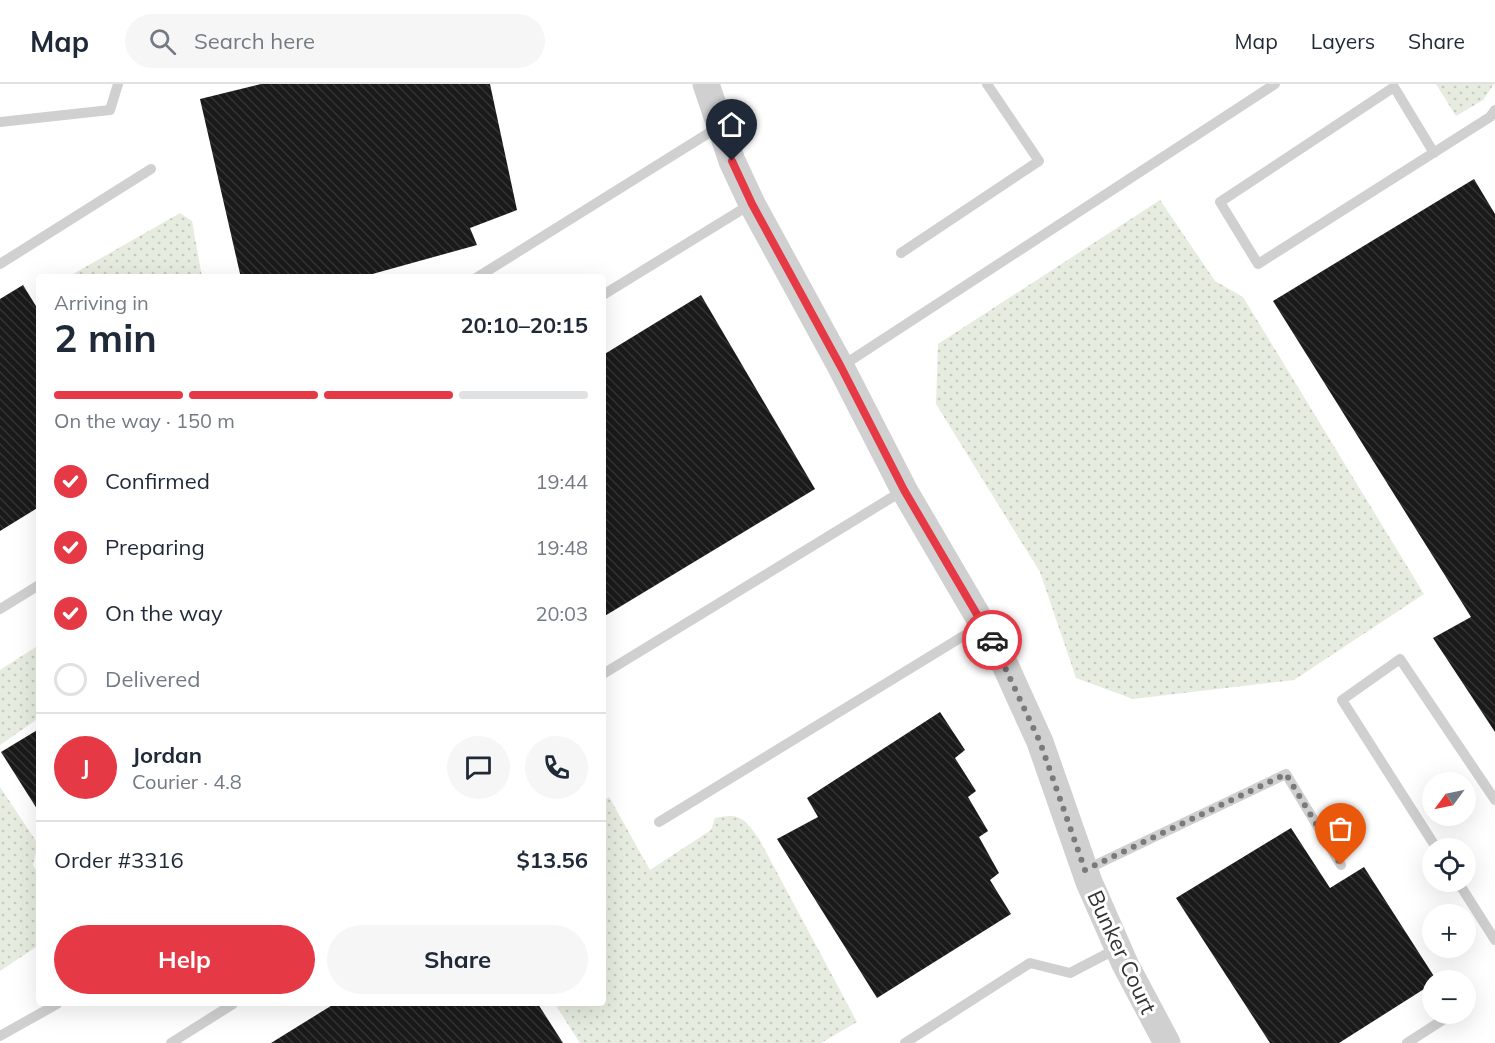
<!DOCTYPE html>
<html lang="en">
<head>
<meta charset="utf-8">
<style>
  :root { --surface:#fff; --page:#f6f6f7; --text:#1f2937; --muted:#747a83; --line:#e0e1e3; --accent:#e63946 }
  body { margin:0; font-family:Mulish,sans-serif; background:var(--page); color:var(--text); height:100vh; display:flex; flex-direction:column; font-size:22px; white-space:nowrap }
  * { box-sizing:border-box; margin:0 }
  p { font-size:20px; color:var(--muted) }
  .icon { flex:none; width:33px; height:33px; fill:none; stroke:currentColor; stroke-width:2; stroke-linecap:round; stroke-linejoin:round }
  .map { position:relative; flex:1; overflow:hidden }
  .sheet { position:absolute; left:36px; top:190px; width:570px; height:732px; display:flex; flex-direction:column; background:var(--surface); border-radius:6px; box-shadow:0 6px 24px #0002 }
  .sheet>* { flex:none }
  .needle { width:39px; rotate:237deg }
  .fabs { position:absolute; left:1422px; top:688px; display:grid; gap:12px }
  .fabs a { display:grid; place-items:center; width:54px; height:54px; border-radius:50%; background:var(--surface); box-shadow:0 6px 24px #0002; font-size:30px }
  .pin { position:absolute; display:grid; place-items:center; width:51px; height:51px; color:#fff; margin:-62px -26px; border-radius:50% 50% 50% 0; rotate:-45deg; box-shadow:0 0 6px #0007 }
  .pin .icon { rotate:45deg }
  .courier { position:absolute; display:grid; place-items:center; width:60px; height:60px; margin:-30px; border:4px solid #e63946; border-radius:50%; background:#fff; color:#222; box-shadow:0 2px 8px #0007 }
  .overview em { font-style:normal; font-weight:700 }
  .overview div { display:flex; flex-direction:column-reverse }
  .overview { display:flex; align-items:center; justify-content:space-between; height:102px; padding:0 18px }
  h1 { font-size:39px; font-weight:700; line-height:45px }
  .bar { display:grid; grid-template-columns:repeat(4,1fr); gap:9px 6px; align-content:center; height:72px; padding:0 18px }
  .bar i { height:8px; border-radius:4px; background:var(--line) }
  .bar .active { background:var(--accent) }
  .bar p { grid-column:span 4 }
  .line { display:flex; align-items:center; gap:15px; padding:0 18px; border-top:2px solid var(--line) }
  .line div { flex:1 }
  .round { display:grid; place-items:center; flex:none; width:63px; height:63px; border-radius:32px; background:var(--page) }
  ol { padding:0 18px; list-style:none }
  li { display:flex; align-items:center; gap:18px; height:66px }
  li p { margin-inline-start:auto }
  li .icon { padding:6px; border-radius:50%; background:var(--accent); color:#fff; stroke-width:4 }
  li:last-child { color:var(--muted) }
  li i { width:33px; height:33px; border:3px solid var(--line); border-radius:50% }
  .primary-button { display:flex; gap:12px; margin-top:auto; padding:12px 18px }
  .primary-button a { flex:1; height:69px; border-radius:36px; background:var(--accent); color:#fff; font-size:24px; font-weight:700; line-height:69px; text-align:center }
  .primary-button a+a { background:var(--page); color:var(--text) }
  header { display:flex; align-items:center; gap:36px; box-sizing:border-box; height:84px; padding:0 30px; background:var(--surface); border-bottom:2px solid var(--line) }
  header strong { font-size:28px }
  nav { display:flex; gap:33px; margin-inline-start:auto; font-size:21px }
  .search { width:420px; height:54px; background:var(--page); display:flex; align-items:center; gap:15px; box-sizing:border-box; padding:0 21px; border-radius:33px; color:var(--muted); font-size:22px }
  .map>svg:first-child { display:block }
  .grass { fill:url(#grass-dots) }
  .building { fill:url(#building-back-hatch) }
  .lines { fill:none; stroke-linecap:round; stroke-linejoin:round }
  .service { stroke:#d0d0d0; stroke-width:10 }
  .tertiary { stroke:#d0d0d0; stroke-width:27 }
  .done { stroke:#7a7a7a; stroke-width:6; stroke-dasharray:0 10.8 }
  .route { stroke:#e63946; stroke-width:8 }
  .labels { text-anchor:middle; stroke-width:6; stroke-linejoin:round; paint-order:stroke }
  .street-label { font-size:22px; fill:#333; stroke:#fff }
</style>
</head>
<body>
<header>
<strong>Map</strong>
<div class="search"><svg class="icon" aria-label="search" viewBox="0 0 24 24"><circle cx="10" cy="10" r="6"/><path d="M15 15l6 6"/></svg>Search here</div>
<nav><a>Map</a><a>Layers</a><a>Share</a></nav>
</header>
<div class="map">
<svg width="1495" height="959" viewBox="0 0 1495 959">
  <defs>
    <pattern id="grass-dots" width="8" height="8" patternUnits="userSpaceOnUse" patternTransform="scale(1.5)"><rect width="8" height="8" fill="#e6ecdf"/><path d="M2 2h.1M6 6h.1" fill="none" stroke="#c6cbc0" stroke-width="1.8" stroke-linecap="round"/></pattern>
    <pattern id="building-back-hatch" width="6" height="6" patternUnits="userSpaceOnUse" patternTransform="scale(1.5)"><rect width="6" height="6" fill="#1a1a1a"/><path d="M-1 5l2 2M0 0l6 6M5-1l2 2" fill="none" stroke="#333"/></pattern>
  </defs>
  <rect width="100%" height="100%" fill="#fff"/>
  <g class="grass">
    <polygon points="1436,0 1494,0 1483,16 1456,32"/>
    <polygon points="1160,116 1215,197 1243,213 1424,510 1294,596 1133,615 1076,594 1040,488 936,320 938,260"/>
    <polygon points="180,129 192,137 202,193 72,193 73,190"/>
    <polygon points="39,561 39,634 0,661 0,586"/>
    <polygon points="0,703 38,760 33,781 39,791 39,861 0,887"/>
    <path d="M 609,713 L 650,786 L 711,746 L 715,734 C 741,728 745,735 759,755 L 857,938 L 821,959 L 580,959 L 555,920 L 603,920 L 603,717 Z"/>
  </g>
  <g class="building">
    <polygon points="261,0 490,0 517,126 470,144 477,161 358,194 241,194 200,15"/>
    <polygon points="1474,95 1495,130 1495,648 1433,554 1471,533 1273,217"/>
    <polygon points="23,201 39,227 39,423 0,447 0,215"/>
    <polygon points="701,211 815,405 603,533 603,271"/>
    <polygon points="940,628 965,666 955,674 976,707 968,713 988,747 979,753 999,789 990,796 1011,830 877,914 777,755 818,733 807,714"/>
    <polygon points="39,645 39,728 1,668"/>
    <polygon points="1291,744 1330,804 1364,783 1437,897 1432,897 1432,900 1339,959 1270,959 1176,814"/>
    <polygon points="334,920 538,920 563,959 271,959"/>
  </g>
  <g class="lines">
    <g class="service">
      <polyline points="0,38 110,26 118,0"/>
      <polyline points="1434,69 1394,3 1220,118 1258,180 1490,33 1495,26"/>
      <polyline points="901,169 1039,77 987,0"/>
      <polyline points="0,180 151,85"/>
      <polyline points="476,194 720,42"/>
      <polyline points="603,211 751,120"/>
      <polyline points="842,282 1275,0"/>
      <polyline points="0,525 39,501"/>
      <polyline points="603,590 904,406"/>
      <polyline points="659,738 983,540"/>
      <polyline points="1437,765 1342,616 1400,575 1495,716"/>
      <polyline points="1085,786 1286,690 1341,781"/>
      <polyline points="1458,798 1495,856"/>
      <polyline points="0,952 57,920"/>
      <polyline points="171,959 233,920"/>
      <polyline points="905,959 1030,879 1070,889 1118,864"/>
      <polyline points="1407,959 1452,930"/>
    </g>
    <polyline class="tertiary" points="706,0 732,77 752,120 841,283 904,406 1000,570 1040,658 1089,798 1125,880 1167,959"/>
  </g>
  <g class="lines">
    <polyline class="done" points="992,556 1040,658 1085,786 1286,690 1341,781"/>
    <polyline class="route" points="732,77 752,120 841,283 904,406 992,556"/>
  </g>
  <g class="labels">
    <g class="street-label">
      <text transform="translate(1122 868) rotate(65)" y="8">Bunker Court</text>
    </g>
  </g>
</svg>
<div class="fabs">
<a><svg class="needle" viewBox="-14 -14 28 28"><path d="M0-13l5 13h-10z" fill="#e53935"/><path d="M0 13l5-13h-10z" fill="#747a83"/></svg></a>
<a><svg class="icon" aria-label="locate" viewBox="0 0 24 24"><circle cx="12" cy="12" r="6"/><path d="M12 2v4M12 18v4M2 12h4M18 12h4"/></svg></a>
<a>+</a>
<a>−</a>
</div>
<div class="pin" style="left:1341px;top:781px;background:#ea580c"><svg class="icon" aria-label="bag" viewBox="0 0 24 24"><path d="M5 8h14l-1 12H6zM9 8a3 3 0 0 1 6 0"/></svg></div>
<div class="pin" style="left:732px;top:77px;background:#1f2937"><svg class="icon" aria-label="home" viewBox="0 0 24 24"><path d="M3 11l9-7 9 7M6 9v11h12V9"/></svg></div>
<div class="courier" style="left:992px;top:556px"><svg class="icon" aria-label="car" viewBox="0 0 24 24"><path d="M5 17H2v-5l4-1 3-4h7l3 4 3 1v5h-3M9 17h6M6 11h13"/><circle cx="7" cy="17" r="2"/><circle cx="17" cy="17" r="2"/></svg></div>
<section class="sheet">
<div class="overview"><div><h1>2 min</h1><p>Arriving in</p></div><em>20:10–20:15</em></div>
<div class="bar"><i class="active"></i><i class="active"></i><i class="active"></i><i></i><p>On the way · 150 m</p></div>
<ol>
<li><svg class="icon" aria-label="check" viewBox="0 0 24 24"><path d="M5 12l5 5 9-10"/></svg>Confirmed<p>19:44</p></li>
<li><svg class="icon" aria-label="check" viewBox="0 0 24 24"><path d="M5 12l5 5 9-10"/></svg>Preparing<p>19:48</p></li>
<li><svg class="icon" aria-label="check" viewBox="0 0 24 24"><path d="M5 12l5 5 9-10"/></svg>On the way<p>20:03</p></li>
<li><i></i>Delivered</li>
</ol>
<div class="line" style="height:108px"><b class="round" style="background:var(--accent);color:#fff">J</b><div><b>Jordan</b><p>Courier · 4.8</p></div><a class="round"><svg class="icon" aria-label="chat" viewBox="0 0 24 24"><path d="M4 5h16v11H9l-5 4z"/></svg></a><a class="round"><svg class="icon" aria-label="phone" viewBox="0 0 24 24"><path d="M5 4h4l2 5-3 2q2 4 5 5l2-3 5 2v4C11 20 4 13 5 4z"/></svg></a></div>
<div class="line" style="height:78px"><div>Order #3316</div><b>$13.56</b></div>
<div class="primary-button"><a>Help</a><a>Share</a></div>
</section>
</div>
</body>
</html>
